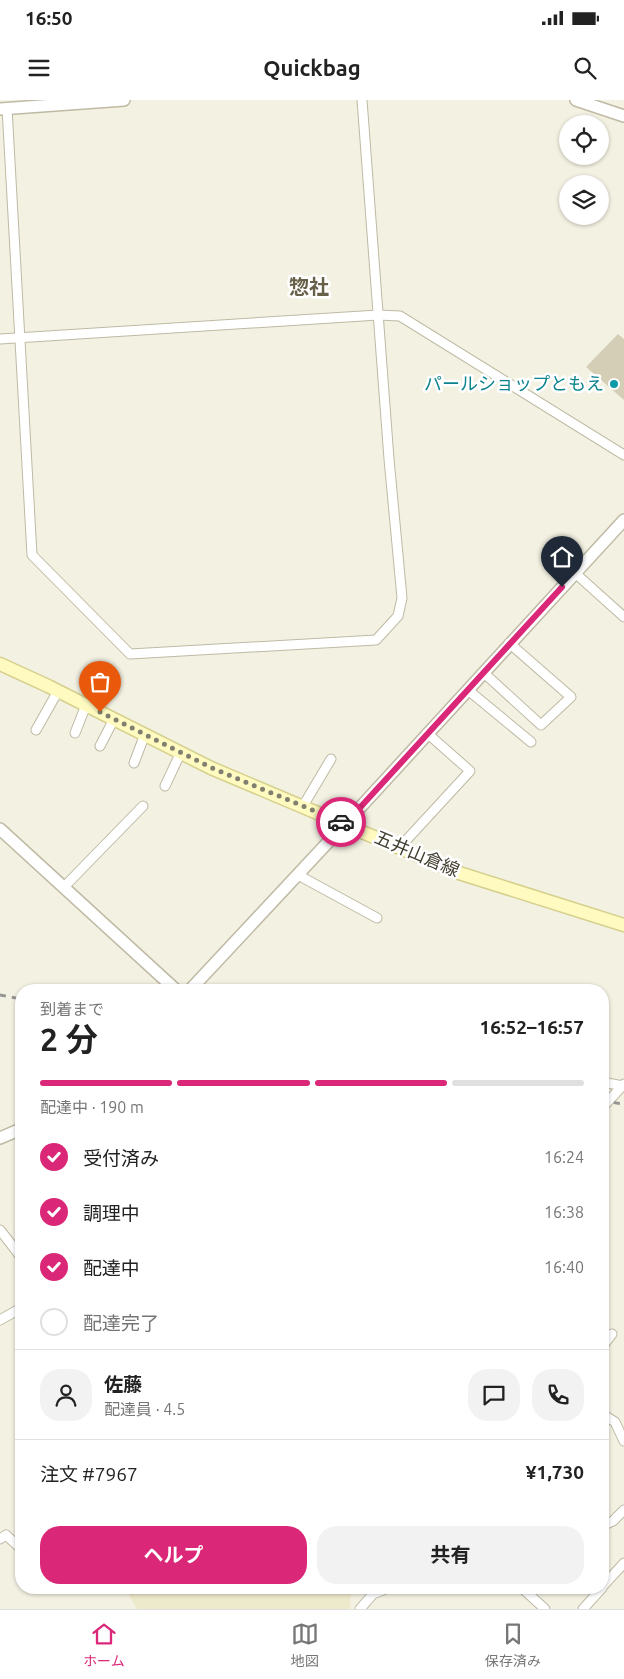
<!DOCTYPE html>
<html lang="ja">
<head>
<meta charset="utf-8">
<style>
  :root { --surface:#fff; --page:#f2f2f2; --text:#222; --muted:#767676; --line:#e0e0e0; --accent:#db2777 }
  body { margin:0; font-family:Ubuntu,"Noto Sans JP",sans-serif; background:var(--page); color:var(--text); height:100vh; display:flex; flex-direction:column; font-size:19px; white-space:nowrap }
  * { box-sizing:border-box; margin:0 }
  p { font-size:16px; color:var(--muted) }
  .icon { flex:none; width:28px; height:28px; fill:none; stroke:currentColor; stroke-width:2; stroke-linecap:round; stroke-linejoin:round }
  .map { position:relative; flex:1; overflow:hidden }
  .sheet { position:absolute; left:15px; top:884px; width:594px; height:610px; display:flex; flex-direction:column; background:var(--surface); border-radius:20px; box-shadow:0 1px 4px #0004 }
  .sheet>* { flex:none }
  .fabs { position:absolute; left:559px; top:15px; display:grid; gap:10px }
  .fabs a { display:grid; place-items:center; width:50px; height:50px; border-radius:50%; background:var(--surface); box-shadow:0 1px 4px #0004; font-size:25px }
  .pin { position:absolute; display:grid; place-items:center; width:42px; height:42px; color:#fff; margin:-51px -21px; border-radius:50% 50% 50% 0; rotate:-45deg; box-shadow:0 0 5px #0007 }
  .pin .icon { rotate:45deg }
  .courier { position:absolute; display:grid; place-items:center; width:50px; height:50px; margin:-25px; border:4px solid #db2777; border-radius:50%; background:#fff; color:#222; box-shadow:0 1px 6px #0007 }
  .overview em { font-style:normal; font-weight:700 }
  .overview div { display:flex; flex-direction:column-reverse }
  .overview { display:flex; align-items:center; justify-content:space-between; height:85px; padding:0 25px }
  h1 { font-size:32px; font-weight:700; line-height:38px }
  .bar { display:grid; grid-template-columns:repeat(4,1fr); gap:8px 5px; align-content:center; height:60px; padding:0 25px }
  .bar i { height:6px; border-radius:4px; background:var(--line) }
  .bar .active { background:var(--accent) }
  .bar p { grid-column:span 4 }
  .line { display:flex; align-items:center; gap:12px; padding:0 25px; border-top:1px solid var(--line) }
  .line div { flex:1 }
  .round { display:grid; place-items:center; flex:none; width:52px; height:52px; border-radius:20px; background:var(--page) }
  ol { padding:0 25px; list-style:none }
  li { display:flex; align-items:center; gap:15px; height:55px }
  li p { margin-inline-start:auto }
  li .icon { padding:5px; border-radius:50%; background:var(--accent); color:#fff; stroke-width:4 }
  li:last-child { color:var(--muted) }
  li i { width:28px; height:28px; border:2px solid var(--line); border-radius:50% }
  .primary-button { display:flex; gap:10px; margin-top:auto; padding:10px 25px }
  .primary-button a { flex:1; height:58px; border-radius:20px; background:var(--accent); color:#fff; font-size:20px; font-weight:700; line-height:58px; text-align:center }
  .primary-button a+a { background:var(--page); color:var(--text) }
  .status { display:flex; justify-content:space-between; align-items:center; height:35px; padding:0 25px; background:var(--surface); direction:ltr }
  .status svg { height:14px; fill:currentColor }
  header { display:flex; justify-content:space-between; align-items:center; height:65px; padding:0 25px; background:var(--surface); font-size:22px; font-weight:700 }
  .menu { display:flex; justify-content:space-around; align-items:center; height:70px; border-top:1px solid var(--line); background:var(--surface); font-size:14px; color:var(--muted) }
  .menu a { display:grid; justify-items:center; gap:2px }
  .menu .active { color:var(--accent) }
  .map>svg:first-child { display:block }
  .education { fill:#ede9cb }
  .building { fill:#d5ceb7 }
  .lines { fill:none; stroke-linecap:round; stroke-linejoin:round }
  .minor-casing { stroke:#bfbaa4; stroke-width:11 }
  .tertiary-casing { stroke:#bfbaa4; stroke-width:14 }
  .secondary-casing { stroke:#d6d08e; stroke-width:15 }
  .minor { stroke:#fff; stroke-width:9 }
  .tertiary { stroke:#fff; stroke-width:11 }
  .secondary { stroke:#fffac0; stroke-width:12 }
  .rail { stroke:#949494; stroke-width:3; stroke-dasharray:6 6; stroke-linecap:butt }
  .done { stroke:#827f70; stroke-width:5; stroke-dasharray:0 9 }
  .route { stroke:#db2777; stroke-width:6 }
  .culture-dot { fill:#0f9aa8; stroke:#fff; stroke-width:2 }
  .labels { text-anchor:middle; stroke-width:5; stroke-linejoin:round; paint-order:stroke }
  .culture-label { font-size:18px; fill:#0d838f; stroke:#fff; text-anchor:end }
  .street-label { font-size:18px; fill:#454132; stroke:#fff }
  .quarter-label { font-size:20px; font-weight:bold; fill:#686149; stroke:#fff }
</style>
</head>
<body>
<div class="status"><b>16:50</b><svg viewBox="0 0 49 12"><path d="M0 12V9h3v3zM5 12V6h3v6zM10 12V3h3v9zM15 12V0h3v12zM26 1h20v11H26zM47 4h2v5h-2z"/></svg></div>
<header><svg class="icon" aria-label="menu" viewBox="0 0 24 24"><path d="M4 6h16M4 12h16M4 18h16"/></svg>Quickbag<svg class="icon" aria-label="search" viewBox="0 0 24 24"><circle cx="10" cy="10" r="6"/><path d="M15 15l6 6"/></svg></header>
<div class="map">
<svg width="624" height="1509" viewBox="0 0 624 1509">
  <rect width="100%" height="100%" fill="#f3f1e2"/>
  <polygon class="education" points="125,1488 347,1488 351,1494 350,1509 137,1509"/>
  <polygon class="building" points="618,234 624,239 624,300 586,267"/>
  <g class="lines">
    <g class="minor-casing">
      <g id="minor">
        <polyline points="7,8 32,455 130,554 376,540 398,516 402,498 389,359 362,0"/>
        <polyline points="0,239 378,215 400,216 624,355"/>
        <polyline points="575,473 624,517"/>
        <polyline points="484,573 541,625 571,597 509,543"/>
        <polyline points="468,590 531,642"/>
        <polyline points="36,630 58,591"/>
        <polyline points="75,633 86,605"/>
        <polyline points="100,646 114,619"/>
        <polyline points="134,663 145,634"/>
        <polyline points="165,686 181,652"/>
        <polyline points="303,706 331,659"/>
        <polyline points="400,747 470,671 427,633"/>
        <polyline points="298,775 377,818"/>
        <polyline points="64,787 143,706"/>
        <polyline points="602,982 624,986"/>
        <polyline points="602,1008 624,984"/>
        <polyline points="0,1130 21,1157"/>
        <polyline points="0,1220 21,1208"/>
        <polyline points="602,1251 605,1243 612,1234"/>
        <polyline points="602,1314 615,1322 624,1341"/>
        <polyline points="602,1426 613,1421 624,1410"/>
        <polyline points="0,1439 6,1435 18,1446"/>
        <polyline points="602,1487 624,1463"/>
        <polyline points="522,1488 545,1509"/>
        <polyline points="360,1509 373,1494 388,1488"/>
        <polyline points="583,1509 602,1488"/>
      </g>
    </g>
    <g class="tertiary-casing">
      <g id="tertiary">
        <polyline points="576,0 624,16"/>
        <polyline points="0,9 124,0"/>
        <polyline points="0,729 176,890"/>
        <polyline points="190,890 345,724 624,420"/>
        <polyline points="0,1038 21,1029"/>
      </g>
    </g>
    <g class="secondary-casing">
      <polyline id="secondary" points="0,564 48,586 211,668 459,773 624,825"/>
    </g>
    <use href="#minor" class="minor"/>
    <use href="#tertiary" class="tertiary"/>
    <use href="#secondary" class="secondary"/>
    <g class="rail">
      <polyline points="0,895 21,899"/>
      <polyline points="602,1001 624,1004"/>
    </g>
  </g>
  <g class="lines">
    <polyline class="done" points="100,612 212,668 341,722"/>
    <polyline class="route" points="341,722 345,724 562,487"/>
  </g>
  <circle class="culture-dot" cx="614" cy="284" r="5"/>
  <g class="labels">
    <g class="culture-label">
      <text x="604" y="290">パールショップともえ</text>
    </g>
    <g class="street-label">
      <text transform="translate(417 754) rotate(23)" y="6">五井山倉線</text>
    </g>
    <g class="quarter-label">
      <text x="309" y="194">惣社</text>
    </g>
  </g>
</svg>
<div class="fabs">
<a><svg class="icon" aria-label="locate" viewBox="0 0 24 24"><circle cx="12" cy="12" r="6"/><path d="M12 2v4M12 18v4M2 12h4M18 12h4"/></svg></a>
<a><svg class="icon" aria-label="layers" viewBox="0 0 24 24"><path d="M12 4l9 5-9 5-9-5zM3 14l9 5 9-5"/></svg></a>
</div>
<div class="pin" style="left:100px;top:612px;background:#ea580c"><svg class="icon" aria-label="bag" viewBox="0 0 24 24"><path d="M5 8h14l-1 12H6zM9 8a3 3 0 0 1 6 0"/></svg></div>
<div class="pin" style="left:562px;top:487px;background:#1f2937"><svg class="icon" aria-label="home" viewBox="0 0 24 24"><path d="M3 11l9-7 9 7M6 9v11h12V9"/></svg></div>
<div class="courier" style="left:341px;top:722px"><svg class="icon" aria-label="car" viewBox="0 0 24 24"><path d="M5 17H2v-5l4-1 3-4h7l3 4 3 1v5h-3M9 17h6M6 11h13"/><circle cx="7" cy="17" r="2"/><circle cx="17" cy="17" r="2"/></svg></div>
<section class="sheet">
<div class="overview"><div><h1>2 分</h1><p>到着まで</p></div><em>16:52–16:57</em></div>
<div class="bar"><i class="active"></i><i class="active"></i><i class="active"></i><i></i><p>配達中 · 190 m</p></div>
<ol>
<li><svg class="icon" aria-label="check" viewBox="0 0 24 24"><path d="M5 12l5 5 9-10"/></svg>受付済み<p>16:24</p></li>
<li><svg class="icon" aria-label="check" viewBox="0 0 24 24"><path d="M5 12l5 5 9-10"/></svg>調理中<p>16:38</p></li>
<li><svg class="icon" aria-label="check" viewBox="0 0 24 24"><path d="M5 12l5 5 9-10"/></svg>配達中<p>16:40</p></li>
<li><i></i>配達完了</li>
</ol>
<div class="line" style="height:90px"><a class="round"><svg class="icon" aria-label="person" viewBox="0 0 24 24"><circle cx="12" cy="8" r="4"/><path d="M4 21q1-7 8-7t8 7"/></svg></a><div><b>佐藤</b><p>配達員 · 4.5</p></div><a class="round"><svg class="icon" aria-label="chat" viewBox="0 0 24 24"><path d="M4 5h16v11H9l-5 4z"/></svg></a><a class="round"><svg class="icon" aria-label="phone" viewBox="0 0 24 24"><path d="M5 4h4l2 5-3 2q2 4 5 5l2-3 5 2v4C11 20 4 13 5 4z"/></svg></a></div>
<div class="line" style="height:65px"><div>注文 #7967</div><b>¥1,730</b></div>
<div class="primary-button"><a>ヘルプ</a><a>共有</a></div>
</section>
</div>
<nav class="menu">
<a class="active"><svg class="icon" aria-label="home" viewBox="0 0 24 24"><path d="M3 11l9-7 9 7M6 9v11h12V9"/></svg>ホーム</a>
<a><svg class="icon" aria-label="map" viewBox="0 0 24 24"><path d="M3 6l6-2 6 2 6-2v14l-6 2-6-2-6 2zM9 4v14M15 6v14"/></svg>地図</a>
<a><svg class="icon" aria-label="saved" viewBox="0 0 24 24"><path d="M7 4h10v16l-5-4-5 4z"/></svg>保存済み</a>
</nav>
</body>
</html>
